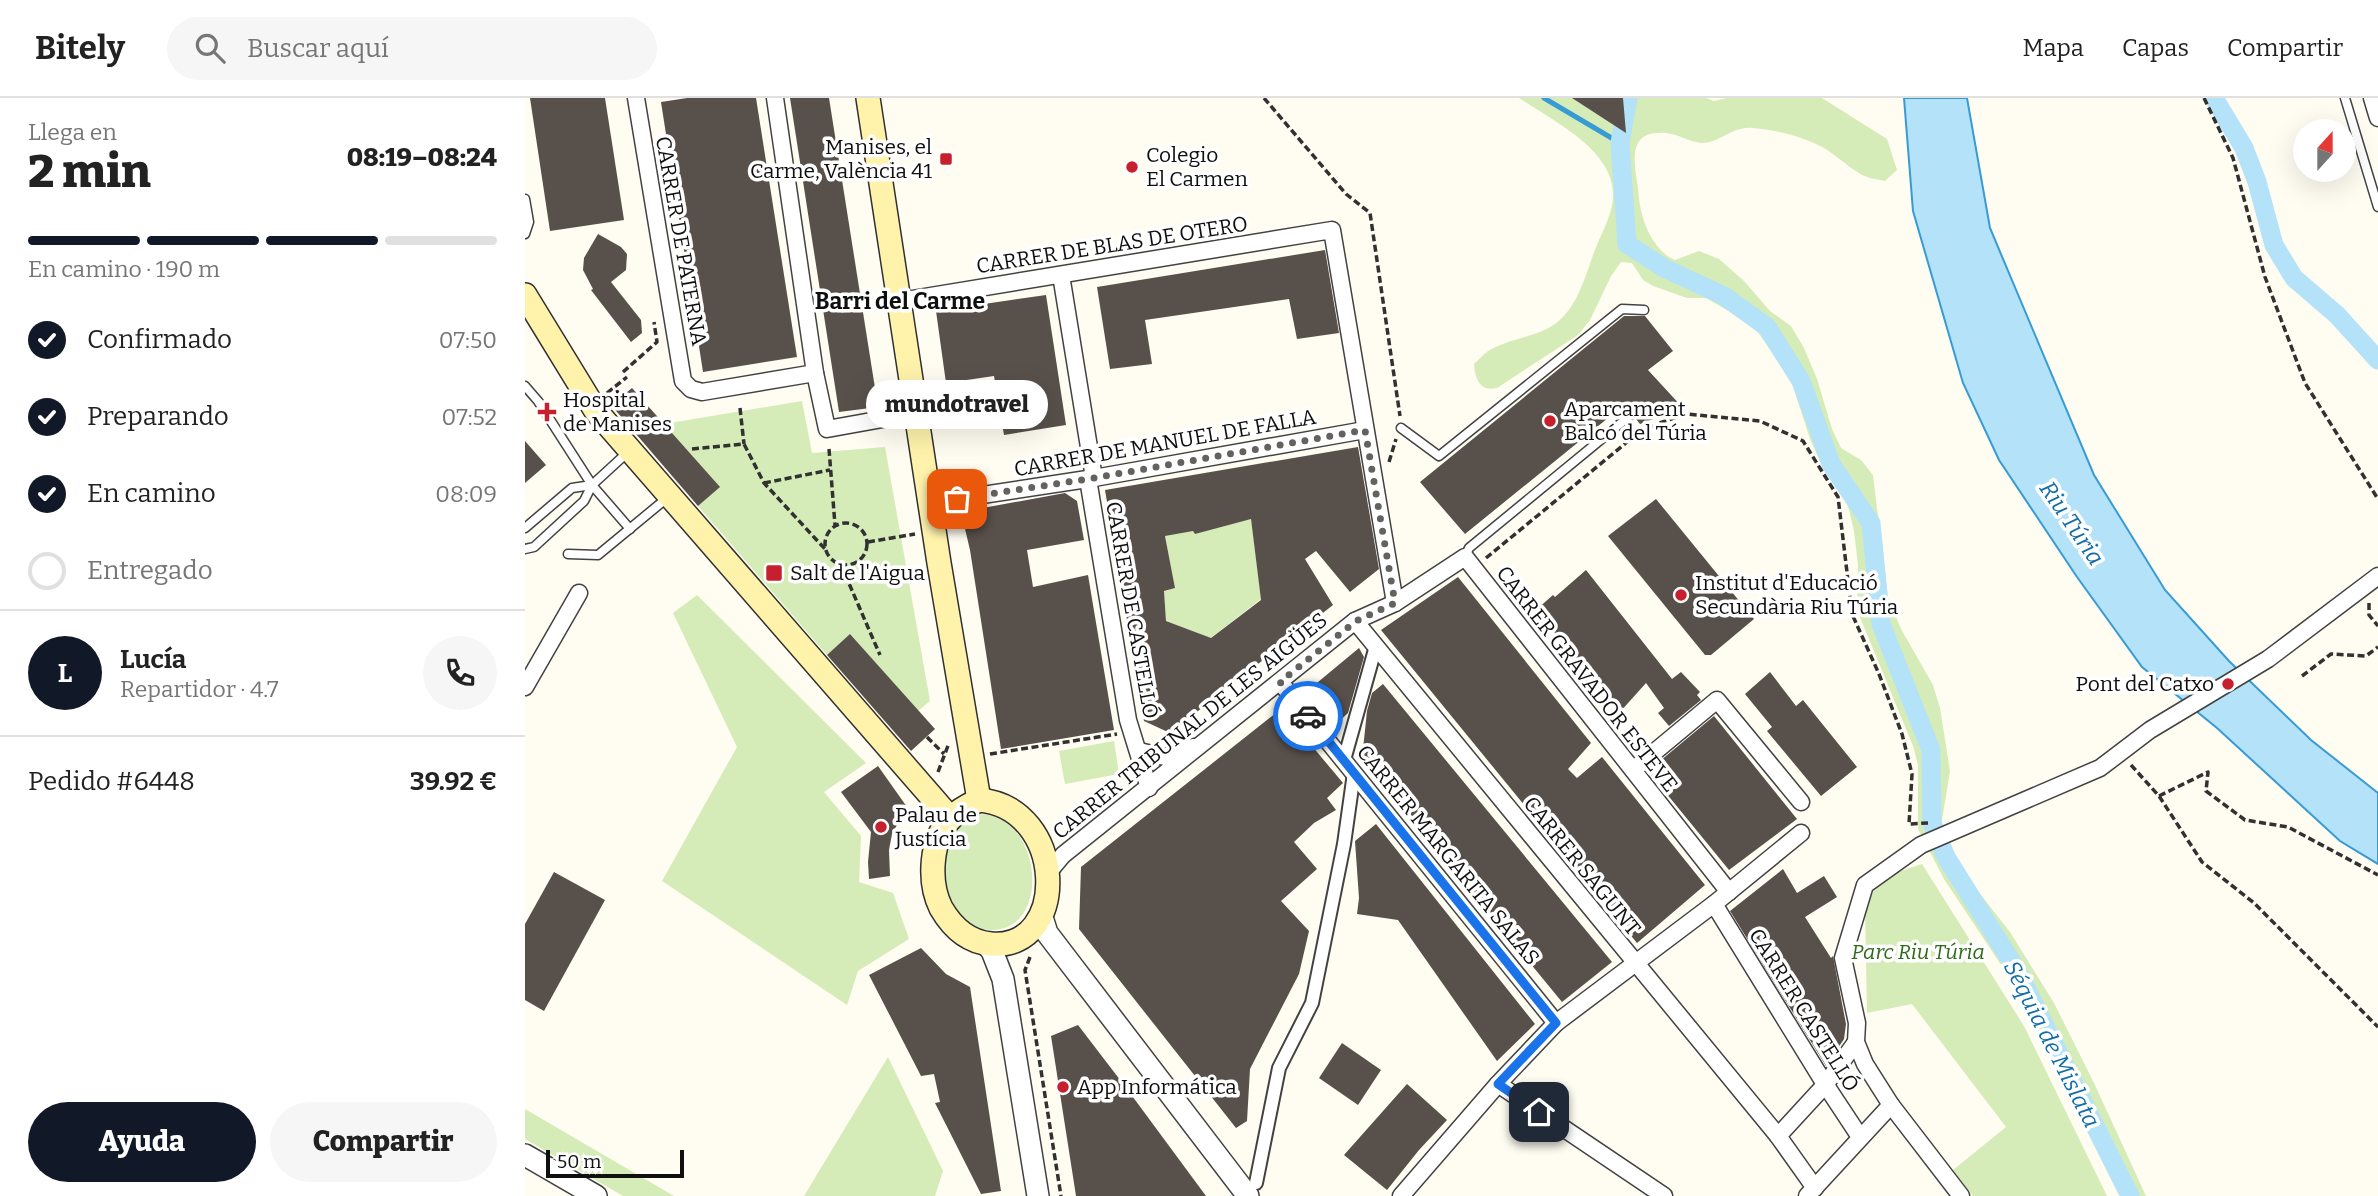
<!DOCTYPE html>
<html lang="es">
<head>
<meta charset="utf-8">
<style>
  :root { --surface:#fff; --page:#f6f6f6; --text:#222; --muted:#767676; --line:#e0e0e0; --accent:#111827 }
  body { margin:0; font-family:Bitter,serif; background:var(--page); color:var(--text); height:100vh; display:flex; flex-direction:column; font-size:26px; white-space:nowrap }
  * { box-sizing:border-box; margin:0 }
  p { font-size:23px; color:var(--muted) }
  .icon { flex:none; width:38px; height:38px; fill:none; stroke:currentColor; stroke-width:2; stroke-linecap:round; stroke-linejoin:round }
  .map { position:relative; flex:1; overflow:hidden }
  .side { display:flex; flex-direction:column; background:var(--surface); width:525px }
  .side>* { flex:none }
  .needle { width:46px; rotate:21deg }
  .fabs { position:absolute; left:1768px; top:21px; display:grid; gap:14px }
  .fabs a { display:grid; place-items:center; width:63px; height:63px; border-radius:50%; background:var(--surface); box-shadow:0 7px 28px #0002; font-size:35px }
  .scale { position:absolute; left:21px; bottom:18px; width:138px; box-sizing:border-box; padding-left:7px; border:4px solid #0f0f0f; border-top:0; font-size:19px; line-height:24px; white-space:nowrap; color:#0f0f0f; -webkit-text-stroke:5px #fff; paint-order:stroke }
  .pin { position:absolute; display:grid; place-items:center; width:60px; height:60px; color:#fff; margin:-30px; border-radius:14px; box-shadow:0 4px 10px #0006 }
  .courier { position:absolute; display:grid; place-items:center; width:70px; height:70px; margin:-35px; border:5px solid #1a73e8; border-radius:50%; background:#fff; color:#222; box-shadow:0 2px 9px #0007 }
  .bubble { position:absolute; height:49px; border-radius:24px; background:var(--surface); box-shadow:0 7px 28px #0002; font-size:23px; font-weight:800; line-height:49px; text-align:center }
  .headline em { font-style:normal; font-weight:800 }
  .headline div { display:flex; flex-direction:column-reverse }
  .headline { display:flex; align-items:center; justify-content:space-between; height:119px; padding:0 28px }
  h1 { font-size:46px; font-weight:800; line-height:52px }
  .bar { display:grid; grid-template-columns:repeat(4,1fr); gap:10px 7px; align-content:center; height:84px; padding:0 28px }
  .bar i { height:9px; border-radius:5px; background:var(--line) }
  .bar .current { background:var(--accent) }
  .bar p { grid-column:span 4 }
  .line { display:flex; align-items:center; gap:18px; padding:0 28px; border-top:2px solid var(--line) }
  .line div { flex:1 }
  .round { display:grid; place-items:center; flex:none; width:74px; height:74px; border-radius:37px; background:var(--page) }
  ol { padding:0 28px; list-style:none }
  li { display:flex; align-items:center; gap:21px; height:77px }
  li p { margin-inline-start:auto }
  li .icon { padding:7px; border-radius:50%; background:var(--accent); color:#fff; stroke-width:4 }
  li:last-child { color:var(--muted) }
  li i { width:38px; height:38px; border:4px solid var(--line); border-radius:50% }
  .cta { display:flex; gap:14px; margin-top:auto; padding:14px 28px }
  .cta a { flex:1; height:80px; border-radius:42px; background:var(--accent); color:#fff; font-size:28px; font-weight:800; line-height:80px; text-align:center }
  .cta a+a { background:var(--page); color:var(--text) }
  header { display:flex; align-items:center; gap:42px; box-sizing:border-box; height:98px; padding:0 35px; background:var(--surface); border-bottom:2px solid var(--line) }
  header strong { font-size:33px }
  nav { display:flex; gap:38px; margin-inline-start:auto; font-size:24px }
  .search { width:490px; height:63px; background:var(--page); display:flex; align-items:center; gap:18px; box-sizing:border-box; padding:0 24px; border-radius:38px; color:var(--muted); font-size:26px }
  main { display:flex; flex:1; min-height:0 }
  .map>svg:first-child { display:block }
  .green { fill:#d5ecb8 }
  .water { fill:#b3e2f9; stroke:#379bd4; stroke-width:2 }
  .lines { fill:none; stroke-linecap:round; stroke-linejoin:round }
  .stream { stroke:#379bd4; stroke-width:5 }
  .canal { stroke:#b3e2f9; stroke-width:19 }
  .building { fill:#58504b; fill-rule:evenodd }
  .service-casing { stroke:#424242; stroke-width:11 }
  .pedestrian-casing { stroke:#424242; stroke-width:16 }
  .minor-casing { stroke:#424242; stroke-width:19 }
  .tertiary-casing { stroke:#424242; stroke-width:24 }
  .secondary-casing { stroke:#313131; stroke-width:26 }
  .path { stroke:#313131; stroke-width:3.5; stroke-dasharray:7 3.5; stroke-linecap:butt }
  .service { stroke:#fff; stroke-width:8 }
  .pedestrian { stroke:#fff; stroke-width:12 }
  .minor { stroke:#fff; stroke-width:16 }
  .tertiary { stroke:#fff; stroke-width:21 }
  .secondary { stroke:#fff3ac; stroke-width:23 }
  .done { stroke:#63625e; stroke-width:7; stroke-dasharray:0 12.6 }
  .route { stroke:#1a73e8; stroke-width:9 }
  .poi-dot { fill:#c6202e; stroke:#fff; stroke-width:2.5 }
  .labels { text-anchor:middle; stroke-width:7; stroke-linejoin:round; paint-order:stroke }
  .poi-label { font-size:21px; fill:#0f0f0f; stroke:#fff; text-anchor:start }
  .street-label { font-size:21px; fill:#0f0f0f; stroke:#fff }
  .park-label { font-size:21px; font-style:italic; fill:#2f6b1b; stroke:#fff }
  .neighbourhood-label { font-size:23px; font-weight:bold; fill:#0f0f0f; stroke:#fff }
  .water-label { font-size:23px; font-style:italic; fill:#116ca8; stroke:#fff }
</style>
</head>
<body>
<header>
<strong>Bitely</strong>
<div class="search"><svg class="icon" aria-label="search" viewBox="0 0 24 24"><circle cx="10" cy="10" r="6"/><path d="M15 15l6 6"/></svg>Buscar aquí</div>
<nav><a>Mapa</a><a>Capas</a><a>Compartir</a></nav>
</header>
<main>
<section class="side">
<div class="headline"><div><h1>2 min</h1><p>Llega en</p></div><em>08:19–08:24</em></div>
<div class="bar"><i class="current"></i><i class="current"></i><i class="current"></i><i></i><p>En camino · 190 m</p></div>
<ol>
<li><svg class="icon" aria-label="check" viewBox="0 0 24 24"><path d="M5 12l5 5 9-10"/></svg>Confirmado<p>07:50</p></li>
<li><svg class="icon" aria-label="check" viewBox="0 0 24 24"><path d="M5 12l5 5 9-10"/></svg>Preparando<p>07:52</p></li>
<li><svg class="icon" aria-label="check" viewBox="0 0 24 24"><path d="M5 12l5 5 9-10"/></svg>En camino<p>08:09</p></li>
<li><i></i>Entregado</li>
</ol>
<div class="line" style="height:126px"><b class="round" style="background:var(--accent);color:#fff">L</b><div><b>Lucía</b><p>Repartidor · 4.7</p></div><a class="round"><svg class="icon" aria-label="phone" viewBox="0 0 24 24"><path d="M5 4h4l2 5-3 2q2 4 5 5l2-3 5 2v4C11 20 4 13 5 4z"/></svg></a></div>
<div class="line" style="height:91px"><div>Pedido #6448</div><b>39.92 €</b></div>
<div class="cta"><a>Ayuda</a><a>Compartir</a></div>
</section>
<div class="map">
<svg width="1853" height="1098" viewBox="0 0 1853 1098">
  <rect width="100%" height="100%" fill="#fffcf1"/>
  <g class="green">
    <path d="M 994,0 L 1048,0 L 1099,25 L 1098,0 L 1181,0 L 1189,3 L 1202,0 L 1297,0 L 1362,41 L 1372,72 L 1360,83 C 1351,81 1341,80 1334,75 C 1322,68 1311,57 1299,50 C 1277,38 1252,32 1227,30 C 1208,28 1195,45 1177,45 C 1164,44 1153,36 1141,35 C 1095,31 1113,76 1114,100 C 1116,122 1128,153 1150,162 L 1174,153 L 1194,161 L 1219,183 L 1245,213 L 1266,228 L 1279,250 L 1292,281 L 1307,331 L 1316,350 L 1336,362 L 1348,377 L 1363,500 L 1376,531 L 1408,587 L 1415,610 L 1425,673 L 1416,728 L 1419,738 L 1448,787 L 1485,834 L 1529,905 L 1569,985 L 1621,1098 L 1597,1098 L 1536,974 L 1486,882 L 1419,781 L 1393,731 L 1393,667 L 1388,648 L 1332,512 L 1333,467 L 1329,433 L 1323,408 L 1312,386 L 1294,361 L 1285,341 L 1266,282 L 1228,227 L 1181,200 L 1162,200 L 1128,188 L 1118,182 L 1107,165 L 1096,164 L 1086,178 L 1065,222 L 1053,237 L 972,290 C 955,294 950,281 949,266 C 954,262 959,255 965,252 C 985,240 1010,240 1030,226 C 1051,211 1060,180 1068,157 C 1074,139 1086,121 1088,101 C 1092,53 1028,23 994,0 Z"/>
    <polygon points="277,303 287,355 360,349 405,603 393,613 326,537 302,557 173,408 194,389 139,326"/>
    <polygon points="726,421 736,501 674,549 676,536 641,523 639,493 650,490 640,438"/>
    <polygon points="172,497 341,665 299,694 336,738 334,784 368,795 384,841 333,873 322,907 137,783 212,649 148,515"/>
    <polygon points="589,643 594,676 540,686 534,653"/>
    <path d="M 459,716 C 517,722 526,830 468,832 C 413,833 398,726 459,716 Z"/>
    <polygon points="1397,766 1499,928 1582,1098 1448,1098 1428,1072 1481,1029 1387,906 1342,915 1340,813 1354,780"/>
    <polygon points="363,959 418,1073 410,1098 279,1098"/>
    <polygon points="0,1011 149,1098 98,1098 0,1041"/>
  </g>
  <polygon class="water" points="1379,0 1442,0 1465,130 1569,377 1640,492 1704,563 1786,642 1853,695 1853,766 1815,743 1692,630 1617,569 1552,479 1474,362 1438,285 1388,113"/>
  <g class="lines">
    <polyline class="stream" points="1019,0 1095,45"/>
    <g class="canal">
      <polyline points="1103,0 1095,45 1102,146 1139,170 1199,198 1242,229 1276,283 1306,366 1346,425 1356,526 1406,652 1407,725 1421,759 1493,874 1605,1098"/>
      <polyline points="1689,0 1719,50 1732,84 1749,147 1769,180 1812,217 1853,262"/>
    </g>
  </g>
  <g class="building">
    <polygon points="5,0 80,0 99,122 25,133"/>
    <polygon points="162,0 231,0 272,259 178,274 136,4"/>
    <polygon points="265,0 304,0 353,309 314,314"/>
    <polygon points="1047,0 1098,0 1101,35"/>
    <polygon points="73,136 96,149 102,156 101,172 86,184 116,222 117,235 106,244 66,192 68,191 58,172 59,160"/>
    <polygon points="800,152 814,235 772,241 764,201 620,222 627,266 585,271 572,189"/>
    <polygon points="521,197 541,327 479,337 469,278 421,285 411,213"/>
    <polygon points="1099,218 1120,218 1148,253 1123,272 1158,310 1115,326 1111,321 1113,316 1112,311 1103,311 1099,307 940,436 895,384"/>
    <polygon points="107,290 195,389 173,408 86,307"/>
    <polygon points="0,343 21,367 0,385"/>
    <path d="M 833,349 L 854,471 L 825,494 L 791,453 L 780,461 L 808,507 L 645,635 L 619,623 L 580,392 ZM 726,421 L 736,502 L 686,540 L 641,523 L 639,493 L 650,490 L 640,438 L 668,433 L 670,436 Z"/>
    <polygon points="540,395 552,403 559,442 502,452 508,489 563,477 589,632 476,651 445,452 436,414"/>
    <polygon points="1131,401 1229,521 1186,557 1180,557 1083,438"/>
    <polygon points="1061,472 1147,581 1156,574 1175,594 1172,597 1176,602 1144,628 1133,615 1139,610 1121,585 1095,614 1011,512 1028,497 1030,499"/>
    <polygon points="933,479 1066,645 1043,671 1052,680 1077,659 1180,787 1112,845 856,532"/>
    <polygon points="325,536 410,631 386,653 302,557"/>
    <polygon points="834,550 839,559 823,615 810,627 781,594"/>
    <polygon points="1245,574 1271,608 1278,602 1332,669 1296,698 1242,633 1247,629 1220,596"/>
    <polygon points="858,586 1087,864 1037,904 837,661 842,613 847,595"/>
    <polygon points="756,611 818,685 802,700 811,712 789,725 769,744 792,771 756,803 784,833 774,876 725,971 722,1023 711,1030 554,831 556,769"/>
    <polygon points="1189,618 1272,721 1204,772 1123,673"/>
    <polygon points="353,668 382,709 367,736 364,752 365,778 344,781 343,764 346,734 316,694"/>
    <polygon points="851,726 1010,926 972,963 873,822 832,816 834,800 830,743"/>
    <polygon points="1258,771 1272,795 1299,778 1312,799 1280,819 1306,860 1308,858 1321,926 1319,941 1301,968 1205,813"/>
    <polygon points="29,774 80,802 19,913 0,902 0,826"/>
    <polygon points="396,850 421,876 445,889 476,1093 456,1096 410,1005 415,1004 409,976 396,978 344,877"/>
    <polygon points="553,927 602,991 681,1098 551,1098 526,938"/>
    <polygon points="817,945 856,972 833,1007 794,980"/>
    <polygon points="882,986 922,1022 894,1052 862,1092 819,1057"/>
  </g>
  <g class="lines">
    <g class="service-casing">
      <g id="service">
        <polyline points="1820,0 1853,109"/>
        <polyline points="0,101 4,124 0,136"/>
        <polyline points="0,288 13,303 67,387 105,431"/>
        <polyline points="876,330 914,358 1097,211 1119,212"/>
        <polyline points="0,430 47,390 67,387"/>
        <polyline points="0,451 9,449 59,403 67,387 103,354"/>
        <polyline points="43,456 73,457 142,400"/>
        <polyline points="940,459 944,450 1107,316"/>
      </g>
    </g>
    <g class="pedestrian-casing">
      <g id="pedestrian">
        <polyline points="819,662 851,548"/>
        <polyline points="731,1085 754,970 787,905 819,746 829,675"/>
      </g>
    </g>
    <g class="minor-casing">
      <g id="minor">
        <polyline points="111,0 158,283 166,291 177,294 290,275"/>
        <polyline points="250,0 290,275 302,331 391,315"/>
        <polyline points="1847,0 1853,20"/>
        <polyline points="536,177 569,380"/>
        <polyline points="375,203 807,132 870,505"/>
        <polyline points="563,381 603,622 624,690"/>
        <polyline points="405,405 569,380 840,332"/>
        <polyline points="830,523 1253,1038"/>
        <polyline points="755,584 1031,925"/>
        <polyline points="0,589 54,495"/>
        <polyline points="614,653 640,659 668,649"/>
        <polyline points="1108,672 1192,602 1276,704"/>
        <polyline points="523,775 538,757 830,523 870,505 940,459 1204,794"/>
        <polyline points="1189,806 1298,983 1335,1039"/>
        <polyline points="973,986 1139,1098"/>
        <polyline points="1290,1090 1253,1038 1300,987 1331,944"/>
        <polyline points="876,1098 973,986 1031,925 1189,806 1276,735"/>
        <polyline points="1282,1098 1366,1007"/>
        <polyline points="1436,1098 1366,1007 1340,966 1331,944 1332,925 1318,860 1340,787 1396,747 1575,670 1625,632 1743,561 1853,478"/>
      </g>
    </g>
    <g class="tertiary-casing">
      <g id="tertiary">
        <polyline points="516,816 522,835 723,1098"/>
        <polyline points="461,846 467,853 478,881 513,1098"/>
        <polyline points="0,1057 71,1098"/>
      </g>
    </g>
    <g class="secondary-casing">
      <g id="secondary">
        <polyline points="343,0 414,465 454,702"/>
        <polyline points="0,197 71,313 425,720"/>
        <path d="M 454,702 C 542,709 545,853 466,846 C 443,844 427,829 416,810 C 403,784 405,740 427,719 C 435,711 444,707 454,702 Z"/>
      </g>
    </g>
    <g class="path">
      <polyline points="739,0 821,96 845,115 875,318"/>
      <polyline points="1679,0 1708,60 1740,179 1780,285 1853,401"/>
      <polyline points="98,274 132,244 129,224"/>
      <polyline points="90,290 97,298"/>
      <polyline points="82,295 102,279"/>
      <polyline points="215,310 219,346"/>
      <polyline points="167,351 219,346 239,385 300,451"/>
      <polyline points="304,351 310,427"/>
      <polyline points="864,364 871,341"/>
      <polyline points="239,385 305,372"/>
      <circle cx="321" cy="446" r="21"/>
      <polyline points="343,444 390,436"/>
      <polyline points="961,460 1107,340 1134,325 1162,316 1235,323 1278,343 1313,399 1327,516 1354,576 1377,636 1387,676 1384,726 1403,725"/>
      <polyline points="316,467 355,557"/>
      <polyline points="1844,505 1844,517 1853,528"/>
      <polyline points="1777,578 1806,556 1841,558 1853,549"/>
      <polyline points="402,639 419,656"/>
      <polyline points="465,656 592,636"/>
      <polyline points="1606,667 1634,698 1677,764 1729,805 1853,929"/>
      <polyline points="413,674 424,645"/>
      <polyline points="1634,698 1683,674 1681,693 1720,722 1763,729 1853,777"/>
      <polyline points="505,859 500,872 536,1098"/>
    </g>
    <use href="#service" class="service"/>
    <use href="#pedestrian" class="pedestrian"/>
    <use href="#minor" class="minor"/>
    <use href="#tertiary" class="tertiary"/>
    <use href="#secondary" class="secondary"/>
  </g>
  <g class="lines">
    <polyline class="done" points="432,401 569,380 840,332 870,505 831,523 755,584 783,618"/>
    <polyline class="route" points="783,618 1031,925 973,986 1014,1014"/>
  </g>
  <g class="poi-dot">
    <rect x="414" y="54" width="14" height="14" rx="3.5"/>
    <circle cx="607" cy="69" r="7"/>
    <path d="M18.5 303.5h7v7h7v7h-7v7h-7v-7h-7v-7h7z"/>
    <circle cx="1025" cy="323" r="7"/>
    <rect x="240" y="466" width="18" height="18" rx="3.5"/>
    <circle cx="1156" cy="497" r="7"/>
    <circle cx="1703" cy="586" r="7"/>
    <circle cx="356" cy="729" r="7"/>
    <circle cx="538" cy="989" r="7"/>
  </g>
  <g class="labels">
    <g class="poi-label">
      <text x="407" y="56" text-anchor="end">Manises, el<tspan x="407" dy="24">Carme, València 41</tspan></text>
      <text x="621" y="64">Colegio<tspan x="621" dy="24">El Carmen</tspan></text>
      <text x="38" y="309">Hospital<tspan x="38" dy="24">de Manises</tspan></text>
      <text x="1039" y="318">Aparcament<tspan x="1039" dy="24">Balcó del Túria</tspan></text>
      <text x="265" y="482">Salt de l'Aigua</text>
      <text x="1170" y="492">Institut d'Educació<tspan x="1170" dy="24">Secundària Riu Túria</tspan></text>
      <text x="1689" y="593" text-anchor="end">Pont del Catxo</text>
      <text x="370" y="724">Palau de<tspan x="370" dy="24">Justícia</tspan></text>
      <text x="552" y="996">App Informática</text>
    </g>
    <g class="street-label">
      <text transform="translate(156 143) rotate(80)" y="7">CARRER DE PATERNA</text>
      <text transform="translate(587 147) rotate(-9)" y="7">CARRER DE BLAS DE OTERO</text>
      <text transform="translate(640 345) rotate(-10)" y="7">CARRER DE MANUEL DE FALLA</text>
      <text transform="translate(607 512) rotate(80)" y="7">CARRER DE CASTELLÓ</text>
      <text transform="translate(1062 581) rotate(52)" y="7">CARRER GRAVADOR ESTEVE</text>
      <text transform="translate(665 628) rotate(-39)" y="7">CARRER TRIBUNAL DE LES AIGÜES</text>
      <text transform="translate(923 757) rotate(51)" y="7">CARRER MARGARITA SALAS</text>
      <text transform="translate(1057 768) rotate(51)" y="7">CARRER SAGUNT</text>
      <text transform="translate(1279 912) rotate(58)" y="7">CARRER CASTELLÓ</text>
    </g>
    <g class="park-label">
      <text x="1393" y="861">Parc Riu Túria</text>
    </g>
    <g class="neighbourhood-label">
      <text x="375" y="211">Barri del Carme</text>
    </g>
    <g class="water-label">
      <text transform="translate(1547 425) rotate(56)" y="8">Riu Túria</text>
      <text transform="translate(1527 946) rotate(63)" y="8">Séquia de Mislata</text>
    </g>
  </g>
</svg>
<div class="fabs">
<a><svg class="needle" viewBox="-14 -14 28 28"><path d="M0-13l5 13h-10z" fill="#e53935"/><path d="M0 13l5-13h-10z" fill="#767676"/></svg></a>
</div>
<div class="scale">50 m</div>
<div class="pin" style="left:432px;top:401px;background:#ea580c"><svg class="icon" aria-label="bag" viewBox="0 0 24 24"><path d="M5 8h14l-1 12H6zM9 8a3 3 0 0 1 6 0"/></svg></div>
<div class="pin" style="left:1014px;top:1014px;background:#1f2937"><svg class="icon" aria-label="home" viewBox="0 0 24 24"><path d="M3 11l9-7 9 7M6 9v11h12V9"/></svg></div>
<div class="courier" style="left:783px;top:618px"><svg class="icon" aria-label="car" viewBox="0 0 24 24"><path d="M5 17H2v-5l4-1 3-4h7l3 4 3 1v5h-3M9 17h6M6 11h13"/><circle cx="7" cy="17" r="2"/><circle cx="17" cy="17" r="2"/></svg></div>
<div class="bubble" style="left:341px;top:282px;width:182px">mundotravel</div>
</div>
</main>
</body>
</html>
